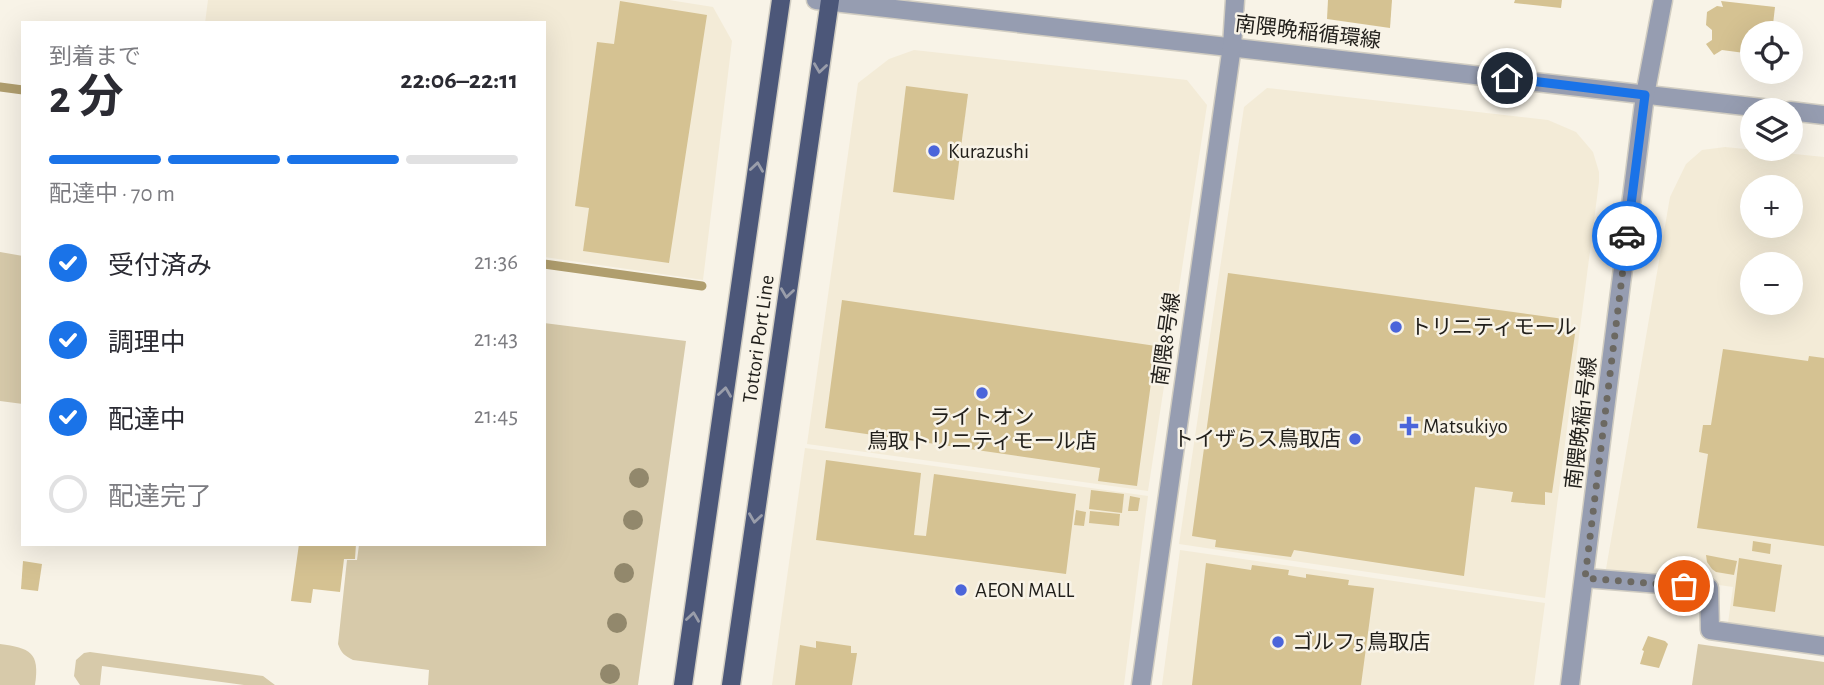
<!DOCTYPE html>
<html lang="ja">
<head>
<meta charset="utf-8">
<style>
  :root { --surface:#fff; --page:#f7f7f7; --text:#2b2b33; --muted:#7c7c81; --line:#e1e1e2; --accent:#1a73e8 }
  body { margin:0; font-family:"Alegreya Sans","Noto Sans JP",sans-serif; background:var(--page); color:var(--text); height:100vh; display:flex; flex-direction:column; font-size:26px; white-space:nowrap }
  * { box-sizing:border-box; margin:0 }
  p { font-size:23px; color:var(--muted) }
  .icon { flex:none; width:38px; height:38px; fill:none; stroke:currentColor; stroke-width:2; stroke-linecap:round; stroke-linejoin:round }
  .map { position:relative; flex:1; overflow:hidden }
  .drawer { position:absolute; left:21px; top:21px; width:525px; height:525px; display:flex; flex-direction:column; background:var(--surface); border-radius:0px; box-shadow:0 7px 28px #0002 }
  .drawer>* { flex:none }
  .buttons { position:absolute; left:1740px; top:21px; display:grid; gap:14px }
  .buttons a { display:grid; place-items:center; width:63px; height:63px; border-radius:50%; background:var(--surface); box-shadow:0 7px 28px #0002; font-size:35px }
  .pin { position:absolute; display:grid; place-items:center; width:60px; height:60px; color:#fff; margin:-30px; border:4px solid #fff; border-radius:50%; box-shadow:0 2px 7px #0007 }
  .courier { position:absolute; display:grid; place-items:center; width:70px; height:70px; margin:-35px; border:5px solid #1a73e8; border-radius:50%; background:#fff; color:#222; box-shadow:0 2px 9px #0007 }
  .summary em { font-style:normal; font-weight:700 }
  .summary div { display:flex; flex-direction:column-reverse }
  .summary { display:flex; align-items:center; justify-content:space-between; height:119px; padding:0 28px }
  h1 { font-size:46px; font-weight:700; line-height:52px }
  .bar { display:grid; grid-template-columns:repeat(4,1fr); gap:10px 7px; align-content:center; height:84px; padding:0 28px }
  .bar i { height:9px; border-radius:5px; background:var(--line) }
  .bar .active { background:var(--accent) }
  .bar p { grid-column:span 4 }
  ol { padding:0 28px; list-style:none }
  li { display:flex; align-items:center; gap:21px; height:77px }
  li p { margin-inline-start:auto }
  li .icon { padding:7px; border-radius:50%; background:var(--accent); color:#fff; stroke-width:4 }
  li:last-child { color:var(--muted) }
  li i { width:38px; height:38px; border:4px solid var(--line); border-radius:50% }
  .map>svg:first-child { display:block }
  .built { fill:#f3ebd7; fill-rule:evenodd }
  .green { fill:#d7caaa }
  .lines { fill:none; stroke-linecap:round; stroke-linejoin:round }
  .stream { stroke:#b09e6e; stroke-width:9 }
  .building { fill:#d5c292 }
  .minor-casing { stroke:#d1cdc2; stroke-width:21 }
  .major-casing { stroke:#d1cdc2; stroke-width:21 }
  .minor { stroke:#969db1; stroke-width:18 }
  .major { stroke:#4c5779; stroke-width:18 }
  .tree { fill:#92886c }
  .oneway { stroke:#999daa }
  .done { stroke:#6c6962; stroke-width:7; stroke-dasharray:0 12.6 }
  .route { stroke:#1a73e8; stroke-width:9 }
  .poi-dot { fill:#4b65da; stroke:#f8f3e7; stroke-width:2.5 }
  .labels { text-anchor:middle; stroke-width:5; stroke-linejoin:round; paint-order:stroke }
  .street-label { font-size:21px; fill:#211f1b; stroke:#f8f3e7 }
  .poi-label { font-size:21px; fill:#211f1b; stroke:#f8f3e7; text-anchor:start }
</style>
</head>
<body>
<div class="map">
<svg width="1824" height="685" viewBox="0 0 1824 685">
  <rect width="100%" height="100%" fill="#f8f3e7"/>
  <g class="built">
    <polygon points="208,0 669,0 713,7 732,41 703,280 544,257 544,23 205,23"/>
    <polygon points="914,50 1187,80 1207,105 1148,491 807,444 858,83 889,59"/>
    <polygon points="1267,88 1548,120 1576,132 1593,152 1599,172 1599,182 1545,598 1179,544 1244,107"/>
    <path d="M 1725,147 L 1824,157 L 1824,644 L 1727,630 L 1733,587 L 1606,569 L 1670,197 L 1686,164 L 1702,150 ZM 1752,187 L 1790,187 L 1790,226 L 1752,226 ZM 1752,264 L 1790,264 L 1790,303 L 1752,303 Z"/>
    <polygon points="805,448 1148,496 1124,685 772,685"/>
    <polygon points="1180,550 1545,603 1534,685 1162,685"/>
  </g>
  <g class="green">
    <polygon points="0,252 23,256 23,404 0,401"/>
    <path d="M 544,323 L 686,341 L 638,685 L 428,685 L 429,670 L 353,660 C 345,656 341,653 338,644 L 347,560 L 357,560 L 359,545 L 544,544 Z"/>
    <path d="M 0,644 C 30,648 40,652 35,685 L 0,685 Z"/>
    <polygon points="1698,644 1824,662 1824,685 1692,685"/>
    <polygon points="90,652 263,676 275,685 244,685 102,666 100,685 80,685 74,676 76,660 84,653"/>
  </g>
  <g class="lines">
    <g class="stream">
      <polyline points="0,87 23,90"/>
      <polyline points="544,264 702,286"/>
    </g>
  </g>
  <g class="building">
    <polygon points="1328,0 1392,0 1390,28 1327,19"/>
    <polygon points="1515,0 1562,0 1561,8 1514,3"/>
    <polygon points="620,1 707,15 669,263 583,251 589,208 575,206 597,42 614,44"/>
    <polygon points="1721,1 1775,7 1772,33 1752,33 1752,54 1722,50 1714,55 1706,44 1712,40 1712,30 1706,25 1707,12 1717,6 1723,7"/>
    <polygon points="906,86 968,94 954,200 893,192"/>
    <polygon points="1228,273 1571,320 1569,332 1575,334 1552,493 1545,492 1545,505 1511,502 1513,492 1475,487 1464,576 1294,550 1291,557 1215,547 1216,540 1192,536"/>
    <polygon points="842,300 1156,346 1137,486 1098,481 1100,468 825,428"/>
    <polygon points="1723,349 1808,361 1809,356 1824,358 1824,546 1697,528 1708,454 1699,452 1703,425 1711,425"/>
    <polygon points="826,460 921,473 914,535 926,536 934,474 1076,494 1066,574 816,540"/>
    <polygon points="1091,490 1124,494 1122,513 1089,509"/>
    <polygon points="1130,496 1140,498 1138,511 1128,511"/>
    <polygon points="1076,510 1086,512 1084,526 1074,525"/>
    <polygon points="1090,511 1120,514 1119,526 1089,523"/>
    <polygon points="1753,541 1771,544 1770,554 1752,551"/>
    <polygon points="299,544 356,544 355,559 344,559 340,592 313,589 311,603 291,601"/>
    <polygon points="1706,555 1737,561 1734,575 1716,572 1712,569 1707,562"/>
    <polygon points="1739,558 1782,565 1775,612 1733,606"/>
    <polygon points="23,561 42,564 38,591 21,589"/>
    <polygon points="1206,563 1251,570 1252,565 1289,570 1288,575 1306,578 1306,574 1349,580 1348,585 1374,588 1361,685 1192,685"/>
    <polygon points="1648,636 1665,641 1668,644 1659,668 1640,664 1644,651 1642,650"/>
    <polygon points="816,641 851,646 851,653 857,653 852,685 795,685 800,645 816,648"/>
  </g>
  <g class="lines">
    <g class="minor-casing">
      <g id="minor">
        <polyline points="816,0 1780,110"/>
        <polyline points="1790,111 1824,115"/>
        <polyline points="1585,578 1709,588 1710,630 1824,646"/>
        <polyline points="1141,685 1232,46 1235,0"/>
        <polyline points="1570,685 1645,95 1663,0"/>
      </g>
    </g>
    <g class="major-casing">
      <g id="major">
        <polyline points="683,685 781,0"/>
        <polyline points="731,685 830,0"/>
      </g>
    </g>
    <use href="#minor" class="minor"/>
    <use href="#major" class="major"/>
  </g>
  <g class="tree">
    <circle cx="639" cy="478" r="10"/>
    <circle cx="633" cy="520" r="10"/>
    <circle cx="624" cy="573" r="10"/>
    <circle cx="617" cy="623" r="10"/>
    <circle cx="610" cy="674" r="10"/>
  </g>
  <defs><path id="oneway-chevron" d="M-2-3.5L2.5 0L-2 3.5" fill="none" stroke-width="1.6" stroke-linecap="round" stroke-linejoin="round" transform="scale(1.75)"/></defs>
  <g class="oneway">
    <use href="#oneway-chevron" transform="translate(820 68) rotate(98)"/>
    <use href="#oneway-chevron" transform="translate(757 167) rotate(-82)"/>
    <use href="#oneway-chevron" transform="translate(787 293) rotate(98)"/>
    <use href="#oneway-chevron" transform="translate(725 392) rotate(-82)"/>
    <use href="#oneway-chevron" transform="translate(755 518) rotate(98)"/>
    <use href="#oneway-chevron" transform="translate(693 617) rotate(-82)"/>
  </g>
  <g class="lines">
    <polyline class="done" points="1627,236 1585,578 1684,586"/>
    <polyline class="route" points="1507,78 1645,95 1627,236"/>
  </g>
  <g class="poi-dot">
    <circle cx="934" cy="151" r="7"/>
    <circle cx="1396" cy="327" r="7"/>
    <circle cx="982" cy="393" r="7"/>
    <path d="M1405.5 415.5h7v7h7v7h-7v7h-7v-7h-7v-7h7z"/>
    <circle cx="1355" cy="439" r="7"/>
    <circle cx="961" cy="590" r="7"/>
    <circle cx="1278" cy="642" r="7"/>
  </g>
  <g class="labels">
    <g class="street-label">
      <text transform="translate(1308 32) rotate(7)" y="7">南隈晩稲循環線</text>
      <text transform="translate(758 339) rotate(-82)" y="7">Tottori Port Line</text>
      <text transform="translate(1166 339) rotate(-82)" y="7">南隈8号線</text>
      <text transform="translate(1581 423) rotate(-83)" y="7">南隈晩稲1号線</text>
    </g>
    <g class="poi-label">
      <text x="948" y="158">Kurazushi</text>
      <text x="1410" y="334">トリニティモール</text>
      <text x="982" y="424" text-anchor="middle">ライトオン<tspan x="982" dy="24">鳥取トリニティモール店</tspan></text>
      <text x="1423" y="433">Matsukiyo</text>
      <text x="1341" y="446" text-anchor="end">トイザらス鳥取店</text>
      <text x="975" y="597">AEON MALL</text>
      <text x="1292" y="649">ゴルフ5 鳥取店</text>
    </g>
  </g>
</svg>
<div class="buttons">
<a><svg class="icon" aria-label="locate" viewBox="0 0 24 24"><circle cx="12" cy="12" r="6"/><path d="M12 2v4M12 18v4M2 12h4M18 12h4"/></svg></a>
<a><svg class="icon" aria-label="layers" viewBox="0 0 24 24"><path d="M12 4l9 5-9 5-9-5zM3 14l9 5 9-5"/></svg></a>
<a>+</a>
<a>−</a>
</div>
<div class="pin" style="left:1684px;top:586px;background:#ea580c"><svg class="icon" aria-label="bag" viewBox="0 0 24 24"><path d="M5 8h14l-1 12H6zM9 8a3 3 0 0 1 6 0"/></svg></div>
<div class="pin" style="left:1507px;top:78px;background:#1f2937"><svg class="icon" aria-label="home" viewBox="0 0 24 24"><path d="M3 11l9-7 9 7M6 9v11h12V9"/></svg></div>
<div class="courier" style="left:1627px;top:236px"><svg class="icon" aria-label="car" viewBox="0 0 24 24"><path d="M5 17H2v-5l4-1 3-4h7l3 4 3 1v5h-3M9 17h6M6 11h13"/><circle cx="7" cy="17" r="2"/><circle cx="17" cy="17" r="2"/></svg></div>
<section class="drawer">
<div class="summary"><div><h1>2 分</h1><p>到着まで</p></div><em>22:06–22:11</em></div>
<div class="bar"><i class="active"></i><i class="active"></i><i class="active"></i><i></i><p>配達中 · 70 m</p></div>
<ol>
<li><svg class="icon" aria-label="check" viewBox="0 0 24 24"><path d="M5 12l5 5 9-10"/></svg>受付済み<p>21:36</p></li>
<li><svg class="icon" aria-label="check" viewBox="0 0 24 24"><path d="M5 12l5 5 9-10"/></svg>調理中<p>21:43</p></li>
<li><svg class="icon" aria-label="check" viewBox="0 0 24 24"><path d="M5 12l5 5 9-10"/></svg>配達中<p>21:45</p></li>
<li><i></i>配達完了</li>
</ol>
</section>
</div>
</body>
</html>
